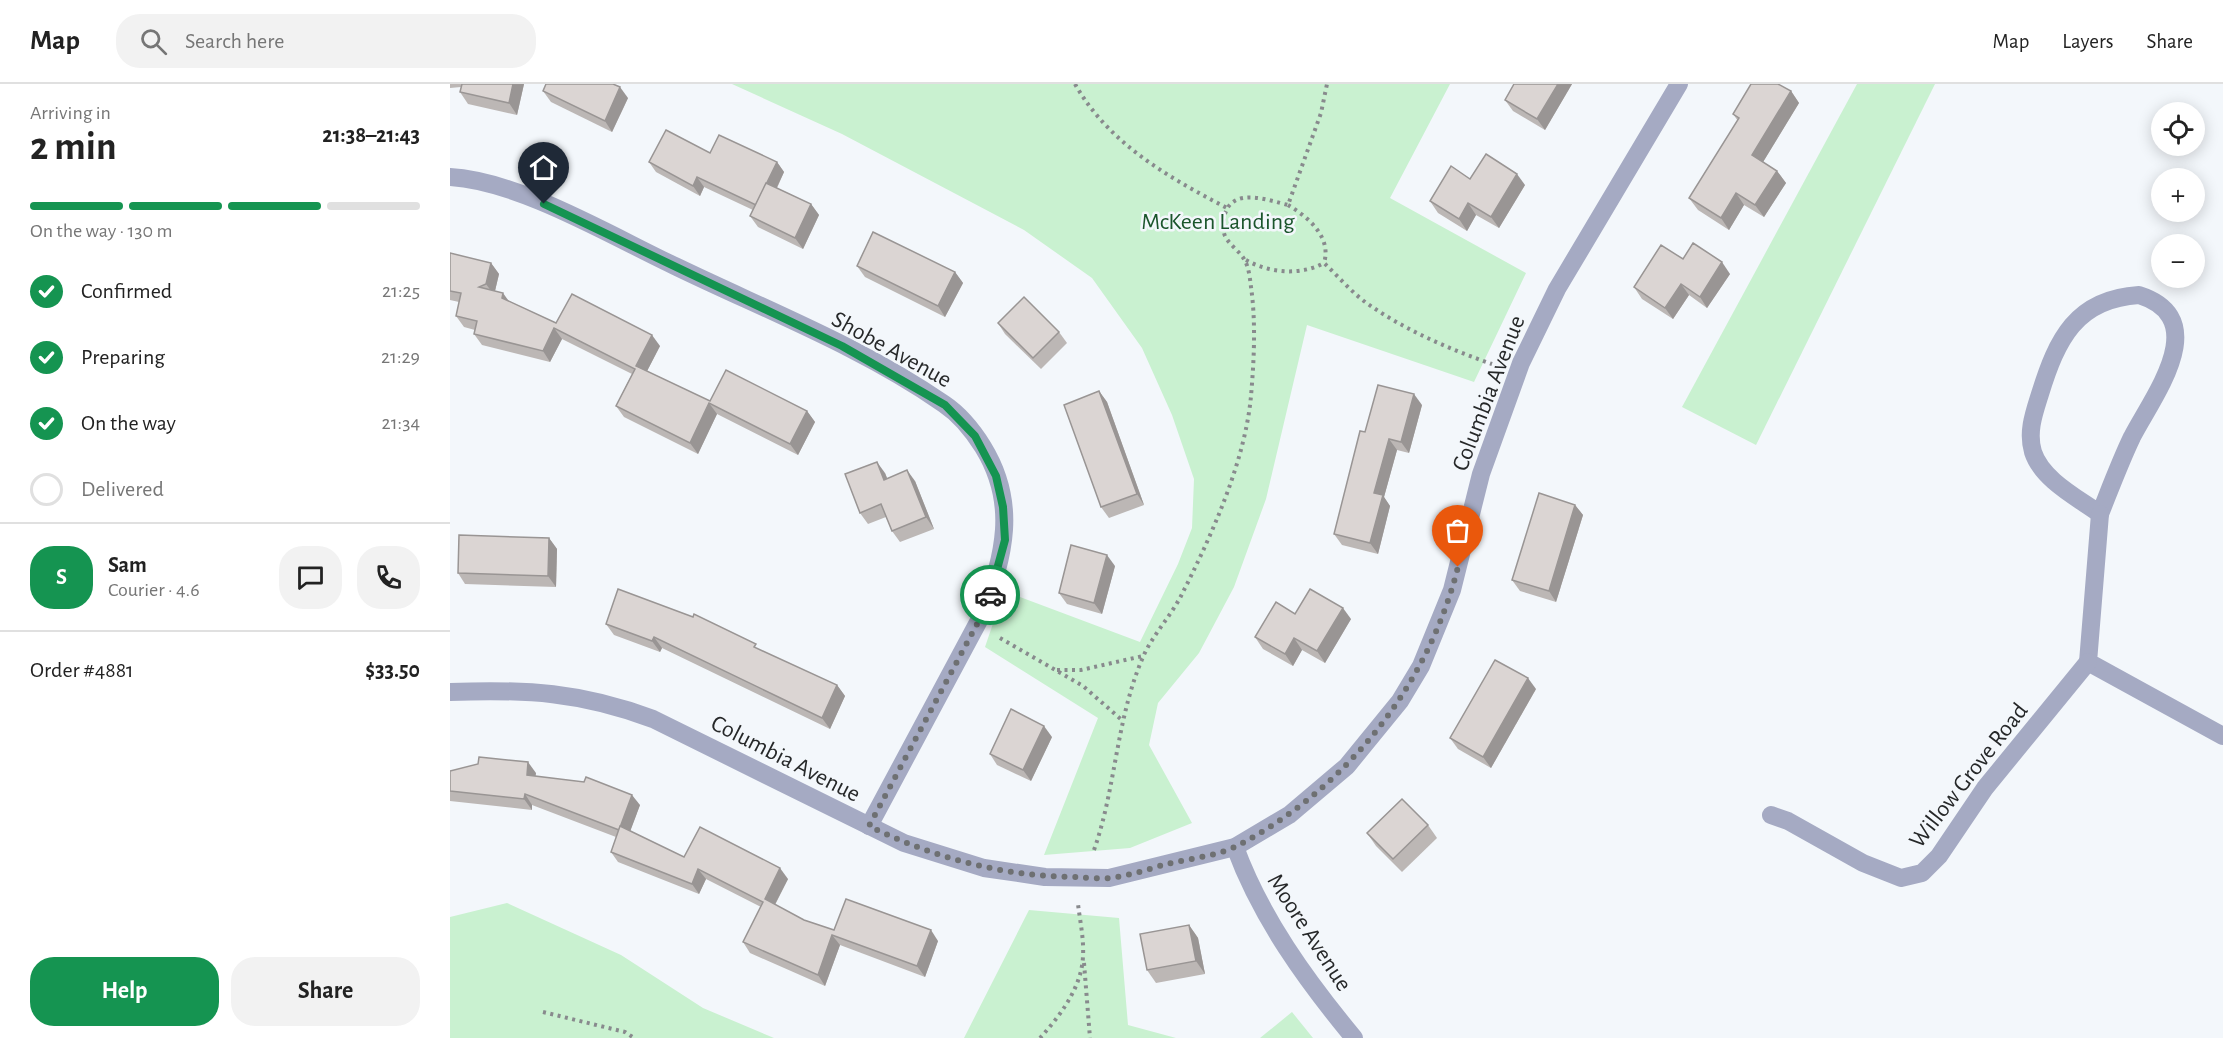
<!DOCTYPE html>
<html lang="en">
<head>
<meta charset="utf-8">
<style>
  :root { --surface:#fff; --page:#f2f2f2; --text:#222; --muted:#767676; --line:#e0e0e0; --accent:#159451 }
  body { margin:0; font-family:"Alegreya Sans",sans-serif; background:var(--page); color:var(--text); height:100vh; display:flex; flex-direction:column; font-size:22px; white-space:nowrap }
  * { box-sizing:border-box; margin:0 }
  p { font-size:20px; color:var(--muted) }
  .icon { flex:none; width:33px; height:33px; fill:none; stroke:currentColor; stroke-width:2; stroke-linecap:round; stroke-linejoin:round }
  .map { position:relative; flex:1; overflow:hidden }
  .side { display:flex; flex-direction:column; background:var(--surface); width:450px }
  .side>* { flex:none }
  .fabs { position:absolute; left:1701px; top:18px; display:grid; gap:12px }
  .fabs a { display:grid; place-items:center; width:54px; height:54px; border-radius:50%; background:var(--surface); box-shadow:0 3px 15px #0003; font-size:30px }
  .pin { position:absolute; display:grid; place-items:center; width:51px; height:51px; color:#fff; margin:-62px -26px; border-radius:50% 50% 50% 0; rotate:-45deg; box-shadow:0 0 6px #0007 }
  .pin .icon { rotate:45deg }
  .courier { position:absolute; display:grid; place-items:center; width:60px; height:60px; margin:-30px; border:4px solid #159451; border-radius:50%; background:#fff; color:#222; box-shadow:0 2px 8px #0007 }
  .overview em { font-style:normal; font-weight:600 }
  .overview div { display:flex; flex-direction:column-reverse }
  .overview { display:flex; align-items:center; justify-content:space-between; height:102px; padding:0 30px }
  h1 { font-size:39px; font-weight:600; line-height:45px }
  .bar { display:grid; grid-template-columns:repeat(4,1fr); gap:9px 6px; align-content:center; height:72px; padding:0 30px }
  .bar i { height:8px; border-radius:4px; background:var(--line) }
  .bar .active { background:var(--accent) }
  .bar p { grid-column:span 4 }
  .line { display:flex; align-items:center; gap:15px; padding:0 30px; border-top:2px solid var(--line) }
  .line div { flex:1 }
  .round { display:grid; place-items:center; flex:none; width:63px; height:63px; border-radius:24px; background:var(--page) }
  ol { padding:0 30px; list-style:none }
  li { display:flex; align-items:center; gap:18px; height:66px }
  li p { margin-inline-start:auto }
  li .icon { padding:6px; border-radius:50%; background:var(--accent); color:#fff; stroke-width:4 }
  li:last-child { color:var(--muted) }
  li i { width:33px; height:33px; border:3px solid var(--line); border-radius:50% }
  .primary-button { display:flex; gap:12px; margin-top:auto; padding:12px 30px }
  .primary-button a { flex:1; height:69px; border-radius:24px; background:var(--accent); color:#fff; font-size:24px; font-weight:600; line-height:69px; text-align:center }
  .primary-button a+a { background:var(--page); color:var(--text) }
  header { display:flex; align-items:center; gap:36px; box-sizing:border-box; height:84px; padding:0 30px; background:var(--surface); border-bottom:2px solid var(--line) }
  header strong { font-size:28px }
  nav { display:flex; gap:33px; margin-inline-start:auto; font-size:21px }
  .search { width:420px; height:54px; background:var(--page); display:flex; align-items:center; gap:15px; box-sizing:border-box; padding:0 21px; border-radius:24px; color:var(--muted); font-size:22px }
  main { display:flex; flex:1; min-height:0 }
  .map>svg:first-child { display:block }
  .green { fill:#c9f1d0 }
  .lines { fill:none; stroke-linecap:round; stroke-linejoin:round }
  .path { stroke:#888a8d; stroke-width:4; stroke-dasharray:3 4.5; stroke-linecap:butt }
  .minor { stroke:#a5aac3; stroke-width:18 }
  .wall { fill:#bcb7b5 }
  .shaded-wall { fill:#999594 }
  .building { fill:#dbd5d3; stroke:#999594; stroke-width:1.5 }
  .done { stroke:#6e7072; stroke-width:6; stroke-dasharray:0 10.8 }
  .route { stroke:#159451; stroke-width:8 }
  .labels { text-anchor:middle; stroke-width:5; stroke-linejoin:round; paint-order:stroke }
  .park-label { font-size:24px; fill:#1b552c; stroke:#f3f7fb }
  .street-label { font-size:24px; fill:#262829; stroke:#f3f7fb }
</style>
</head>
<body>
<header>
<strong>Map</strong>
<div class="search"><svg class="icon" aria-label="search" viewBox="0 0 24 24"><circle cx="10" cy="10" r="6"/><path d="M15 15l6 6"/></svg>Search here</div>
<nav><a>Map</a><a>Layers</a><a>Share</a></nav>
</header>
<main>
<section class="side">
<div class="overview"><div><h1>2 min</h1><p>Arriving in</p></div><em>21:38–21:43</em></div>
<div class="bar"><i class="active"></i><i class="active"></i><i class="active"></i><i></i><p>On the way · 130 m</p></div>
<ol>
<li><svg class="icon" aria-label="check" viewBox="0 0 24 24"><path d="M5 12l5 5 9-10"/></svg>Confirmed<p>21:25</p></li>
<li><svg class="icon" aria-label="check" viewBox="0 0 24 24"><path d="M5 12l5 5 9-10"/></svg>Preparing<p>21:29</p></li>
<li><svg class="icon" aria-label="check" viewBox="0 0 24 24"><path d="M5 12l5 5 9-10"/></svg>On the way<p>21:34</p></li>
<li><i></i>Delivered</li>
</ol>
<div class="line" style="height:108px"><b class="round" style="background:var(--accent);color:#fff">S</b><div><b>Sam</b><p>Courier · 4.6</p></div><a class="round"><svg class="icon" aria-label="chat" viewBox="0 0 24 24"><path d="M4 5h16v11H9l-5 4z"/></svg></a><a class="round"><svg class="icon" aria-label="phone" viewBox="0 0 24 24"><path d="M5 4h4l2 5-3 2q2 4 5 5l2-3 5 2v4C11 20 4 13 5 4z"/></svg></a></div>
<div class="line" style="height:78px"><div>Order #4881</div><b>$33.50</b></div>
<div class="primary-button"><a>Help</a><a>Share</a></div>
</section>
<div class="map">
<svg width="1773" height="954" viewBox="0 0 1773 954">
  <rect width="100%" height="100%" fill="#f3f7fb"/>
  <g class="green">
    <polygon points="282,0 1000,0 940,114 1076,189 1024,298 857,241 816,415 784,503 749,569 708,619 699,661 742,739 680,764 594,771 648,634 535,563 554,507 690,558 728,480 742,444 744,395 722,331 692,264 642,194 574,146 392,50"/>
    <polygon points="1407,0 1485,0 1306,361 1232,323"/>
    <polygon points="57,819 171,871 253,924 324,954 0,954 0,833"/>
    <polygon points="579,826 669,834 678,941 726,954 514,954"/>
    <polygon points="842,928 863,954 810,954"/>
  </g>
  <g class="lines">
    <g class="path">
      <path d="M 625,0 C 659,60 718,93 777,124"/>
      <path d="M 838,121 C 858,133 882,153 874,179"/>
      <path d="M 796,176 C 819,189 850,192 874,179 C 888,192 902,209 918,220 C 955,246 999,265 1042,280"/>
      <polyline points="550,554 633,602 673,637"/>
      <polyline points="607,586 631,586 693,572"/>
      <path d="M 644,766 C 666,704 666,635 693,573 C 702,552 720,533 731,512 C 761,453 795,378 801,312 C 804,277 806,238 801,203 C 800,195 799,184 795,177 C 791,168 780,162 775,152 C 772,145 773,137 775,130 C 783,103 818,116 838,121 L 871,29 L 877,0"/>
      <polyline points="634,879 640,954"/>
      <polyline points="93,928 175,948 184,954"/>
      <path d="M 590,954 C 610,932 632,903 633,872 C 634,855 630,837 628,820"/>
    </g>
    <g class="minor">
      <path d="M 0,93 C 70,97 163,153 227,183 C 316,226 412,263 494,320 C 509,330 523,347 533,363 C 568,420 554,471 533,529 L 419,742"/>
      <path d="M 1689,211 C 1764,235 1703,312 1682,353 C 1670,378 1660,405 1650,430 C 1628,414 1592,396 1583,368 C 1577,348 1584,329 1590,310 C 1607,255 1626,215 1689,211 Z"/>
      <polyline points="1650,430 1638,578 1773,652"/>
      <path d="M 0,608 C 76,605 131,608 203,635 L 454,759 L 534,784 L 595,793 L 659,794 L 785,763 L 839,731 L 897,682 L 950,617 L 971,582 L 1002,506 L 1031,390 L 1071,279 L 1107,205 L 1229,0"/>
      <polyline points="1321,731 1338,737 1413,779 1451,794 1472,789 1489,772 1535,704 1638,578"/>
      <path d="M 785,763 C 811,834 856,896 904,954"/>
    </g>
  </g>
  <g class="wall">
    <polygon points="0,0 74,0 67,31 18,20 10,8 11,3 0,4"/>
    <polygon points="1064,0 1122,0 1095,46 1063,27 1055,16"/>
    <polygon points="93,7 178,14 162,48 101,18"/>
    <polygon points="1341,7 1349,19 1313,78 1327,87 1336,99 1314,133 1294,121 1279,146 1248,126 1239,114 1288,37 1283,30"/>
    <polygon points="260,69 327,78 334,88 327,104 361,120 369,131 353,165 308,143 300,132 303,126 254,103 250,112 206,88 199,78"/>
    <polygon points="1020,95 1075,101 1049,144 1026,131 1017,147 988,129 980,117"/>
    <polygon points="0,169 41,179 49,190 45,207 59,217 106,239 210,262 197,287 260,317 357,327 365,338 348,371 267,330 248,370 174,333 166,322 182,290 112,255 100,278 32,261 24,250 25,246 14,243 6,232 9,218 0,216"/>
    <polygon points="1233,175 1280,190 1257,224 1239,211 1223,235 1192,215 1184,203"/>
    <polygon points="407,182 505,188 513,199 495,233 415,193"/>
    <polygon points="548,239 609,248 617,259 591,285 555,250"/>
    <polygon points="649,307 657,318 694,421 659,434 651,423"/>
    <polygon points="972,321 959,369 947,366 934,413 940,422 928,470 892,461 884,450 915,348"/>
    <polygon points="435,389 437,394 465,397 484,445 450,458 442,447 436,433 418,440 410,429"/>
    <polygon points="1125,421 1133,431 1106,518 1070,507 1062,496"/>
    <polygon points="99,454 107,465 106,503 15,500 8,489"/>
    <polygon points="665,482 652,530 617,520 609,509"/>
    <polygon points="845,530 901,535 875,579 852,566 843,582 813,565 805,553"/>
    <polygon points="156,540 387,601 395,612 380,645 212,564 210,568 164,551"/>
    <polygon points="1086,605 1041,684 1008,665 1000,654"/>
    <polygon points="602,653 581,697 547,681 540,670"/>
    <polygon points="0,687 86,689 85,692 190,721 180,747 234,773 338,795 325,821 354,836 384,846 488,857 475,893 390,861 375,902 300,869 293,858 311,823 256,795 249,810 168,778 161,768 166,753 82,721 82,726 0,717"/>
    <polygon points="978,741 987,754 952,788 926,762 917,749"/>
    <polygon points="739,841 748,854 755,890 706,899 697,886"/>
  </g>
  <g class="shaded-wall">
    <polygon points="63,0 74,0 67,31 59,19"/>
    <polygon points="1108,0 1122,0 1095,46 1087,35"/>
    <polygon points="170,3 178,14 162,48 155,37"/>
    <polygon points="1341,7 1349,19 1310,83 1302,71"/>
    <polygon points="327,78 334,88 314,131 307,121"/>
    <polygon points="1327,87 1336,99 1314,133 1305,121"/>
    <polygon points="1067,90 1075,101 1049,144 1041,133"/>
    <polygon points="247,93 254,103 250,112 243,102"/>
    <polygon points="1286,109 1294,121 1279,146 1271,134"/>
    <polygon points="1018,119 1026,131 1017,147 1009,135"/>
    <polygon points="361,120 369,131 353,165 345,154"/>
    <polygon points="1272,178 1280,190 1257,224 1250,213"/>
    <polygon points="41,179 49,190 44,211 36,200"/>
    <polygon points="505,188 513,199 495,233 488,222"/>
    <polygon points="1231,200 1239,211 1223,235 1215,224"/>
    <polygon points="53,209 61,220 52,214"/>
    <polygon points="104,244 112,255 100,278 93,267"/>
    <polygon points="202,251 210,262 194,293 186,282"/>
    <polygon points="649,307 657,318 694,421 687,410"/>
    <polygon points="964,310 972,321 959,369 951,358"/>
    <polygon points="259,319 267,330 248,370 240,359"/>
    <polygon points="357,327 365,338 348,371 340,360"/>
    <polygon points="939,355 947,366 934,413 940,422 928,470 920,459 924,409"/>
    <polygon points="427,378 435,389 442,407 434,396"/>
    <polygon points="457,386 465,397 484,445 476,433"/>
    <polygon points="1125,421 1133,431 1106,518 1099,507"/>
    <polygon points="99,454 107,465 106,503 98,492"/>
    <polygon points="657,471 665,482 652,530 644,519"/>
    <polygon points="893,524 901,535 875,579 867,567"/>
    <polygon points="204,553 212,564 210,568 202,557"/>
    <polygon points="844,554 852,566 843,582 835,570"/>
    <polygon points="1078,594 1086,605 1041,684 1033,673"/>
    <polygon points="387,601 395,612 380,645 372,634"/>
    <polygon points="594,642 602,653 581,697 573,686"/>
    <polygon points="78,678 86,689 84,702 77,691"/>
    <polygon points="75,710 82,721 82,726 74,715"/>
    <polygon points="182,711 190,721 177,756 169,746"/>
    <polygon points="330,784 338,795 322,826 315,815"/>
    <polygon points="248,785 256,795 249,810 242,800"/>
    <polygon points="739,841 748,854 755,890 746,877"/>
    <polygon points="481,846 488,857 475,893 467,882"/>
    <polygon points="382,851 390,861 375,902 368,891"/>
  </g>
  <g class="building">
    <polygon points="12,0 63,0 59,19 10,8"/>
    <polygon points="96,0 163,0 170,3 155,37 93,7"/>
    <polygon points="1064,0 1108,0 1087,35 1055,16"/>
    <polygon points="1301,0 1328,0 1341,7 1302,71 1327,87 1305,121 1286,109 1271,134 1239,114 1289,34 1283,30"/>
    <polygon points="216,46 260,69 269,51 327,78 306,121 247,93 243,102 199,78"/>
    <polygon points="1036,70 1067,90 1041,133 1018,119 1009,135 980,117 1001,82 1020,95"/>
    <polygon points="316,99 361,120 345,154 300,132"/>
    <polygon points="423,148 505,188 488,222 407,182"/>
    <polygon points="1243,159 1272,178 1250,213 1231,200 1215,224 1184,203 1211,161 1233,175"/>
    <polygon points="0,169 41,179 36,200 29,203 53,209 52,214 106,239 122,210 202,251 186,282 260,317 276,286 357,327 340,360 259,319 240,359 166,322 185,285 104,244 93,267 24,250 27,237 6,232 11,209 0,207"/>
    <polygon points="574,213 609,248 583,274 548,239"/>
    <polygon points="928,301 964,310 951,358 939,355 924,409 933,411 920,459 884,450 910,347 915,348"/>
    <polygon points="649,307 687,410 651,423 614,321"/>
    <polygon points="427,378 434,396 457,386 476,433 442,447 431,420 410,429 395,390"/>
    <polygon points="1089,409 1125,421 1099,507 1062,496"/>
    <polygon points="9,451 99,454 98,492 8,489"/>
    <polygon points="621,461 657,471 644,519 609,509"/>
    <polygon points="168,505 243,533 244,530 306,560 304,563 387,601 372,634 204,553 202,557 156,540"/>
    <polygon points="860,505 893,524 867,567 844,554 835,570 805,553 826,518 845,530"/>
    <polygon points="1045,576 1078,594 1033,673 1000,654"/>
    <polygon points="561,625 594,642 573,686 540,670"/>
    <polygon points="29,673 78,678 77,691 134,698 136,693 182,711 169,746 75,710 74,715 0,707 0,687 28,680"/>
    <polygon points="952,715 978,741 943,775 917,749"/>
    <polygon points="170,742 234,773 250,743 330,784 315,815 354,836 384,846 396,815 481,846 467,882 382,851 368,891 293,858 313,818 248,785 242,800 161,768"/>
    <polygon points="739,841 746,877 697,886 690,850"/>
  </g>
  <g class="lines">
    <path class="done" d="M 540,511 L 533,529 L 419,742 C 484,774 555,793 628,793 C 638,794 649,795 660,794 C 679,792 698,785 717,780 C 739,775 766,772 787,762 C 896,705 978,602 1008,483"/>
    <polyline class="route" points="94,120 392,262 495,321 525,352 546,392 553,423 555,456 540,511"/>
  </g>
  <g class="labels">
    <g class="park-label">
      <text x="768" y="145">McKeen Landing</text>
    </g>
    <g class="street-label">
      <text transform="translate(442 265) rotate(29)" y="8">Shobe Avenue</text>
      <text transform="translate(1038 309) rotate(-69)" y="8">Columbia Avenue</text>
      <text transform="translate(336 674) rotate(27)" y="8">Columbia Avenue</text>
      <text transform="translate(1518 691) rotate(-52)" y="8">Willow Grove Road</text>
      <text transform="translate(860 848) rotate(57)" y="8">Moore Avenue</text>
    </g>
  </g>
</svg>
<div class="fabs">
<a><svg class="icon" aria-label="locate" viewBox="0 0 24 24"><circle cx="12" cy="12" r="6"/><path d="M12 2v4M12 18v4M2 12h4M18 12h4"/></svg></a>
<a>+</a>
<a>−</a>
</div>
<div class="pin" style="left:1008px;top:483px;background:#ea580c"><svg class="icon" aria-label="bag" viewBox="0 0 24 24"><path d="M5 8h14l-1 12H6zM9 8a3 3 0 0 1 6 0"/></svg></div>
<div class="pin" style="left:94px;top:120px;background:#1f2937"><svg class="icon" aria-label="home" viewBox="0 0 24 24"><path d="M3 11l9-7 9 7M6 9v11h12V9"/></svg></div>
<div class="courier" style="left:540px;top:511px"><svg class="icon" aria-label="car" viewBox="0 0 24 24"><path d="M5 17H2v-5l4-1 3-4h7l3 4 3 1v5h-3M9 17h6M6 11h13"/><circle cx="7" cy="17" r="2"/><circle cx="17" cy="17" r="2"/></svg></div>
</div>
</main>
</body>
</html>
